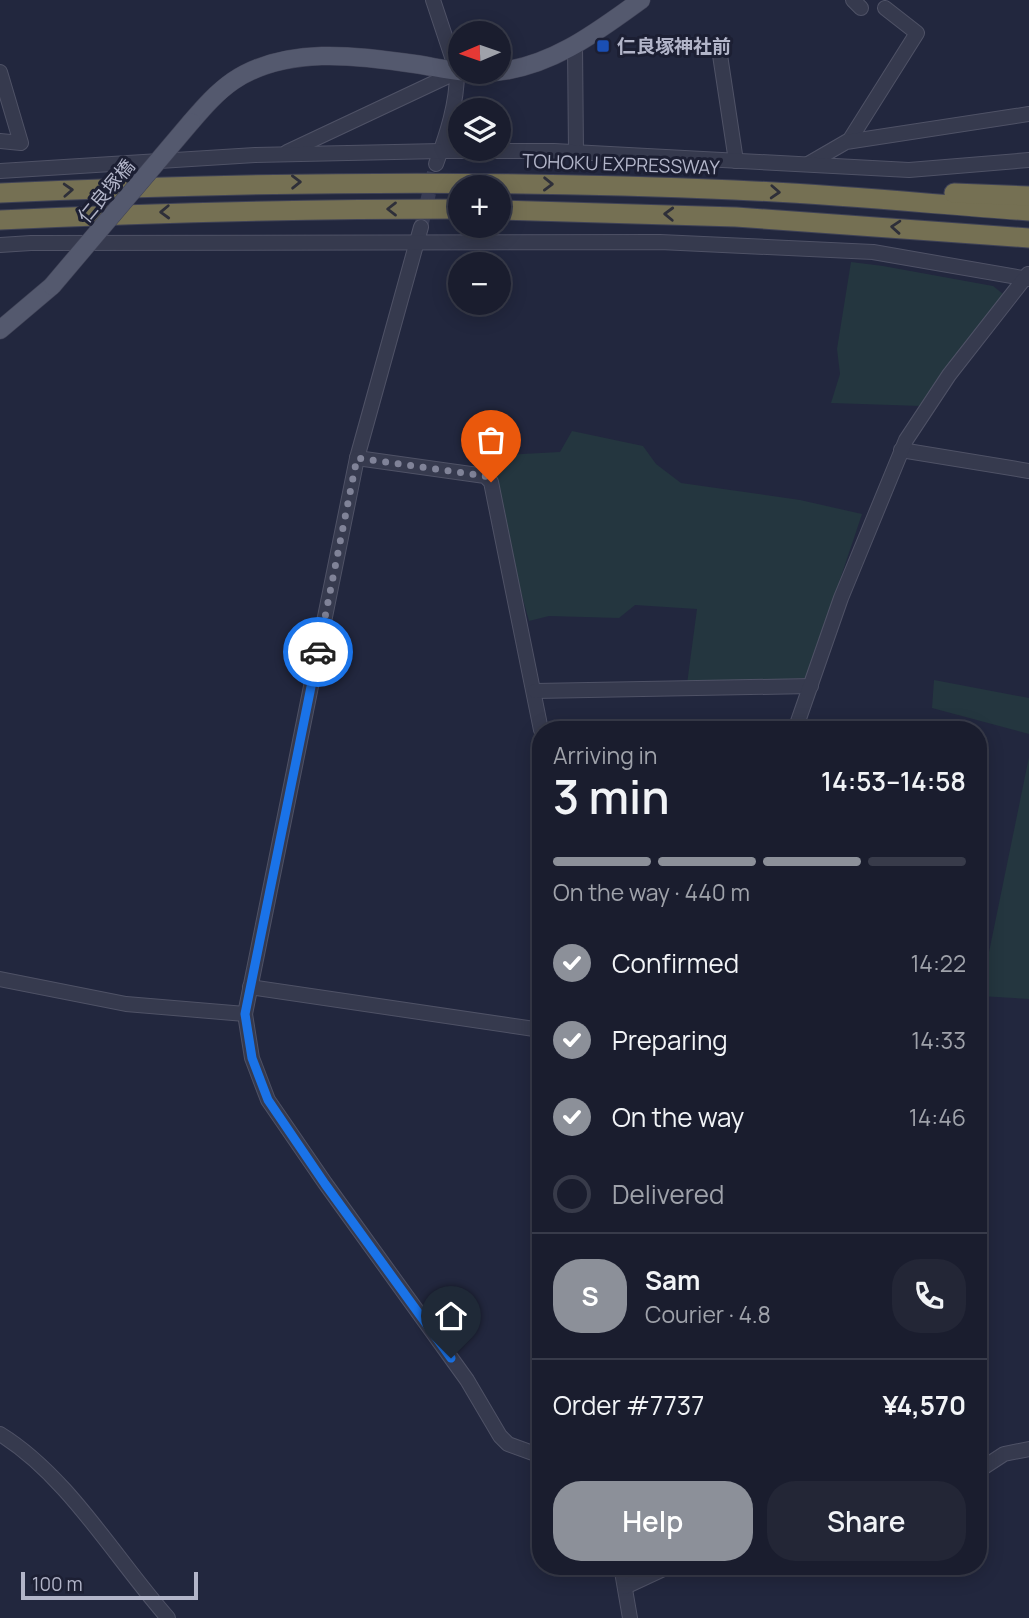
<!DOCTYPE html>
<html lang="en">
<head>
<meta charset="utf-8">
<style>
  :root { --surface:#1a1d2e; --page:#232636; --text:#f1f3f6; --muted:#9fa2aa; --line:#383b4a; --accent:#8c9099 }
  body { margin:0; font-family:Manrope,"Noto Sans JP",sans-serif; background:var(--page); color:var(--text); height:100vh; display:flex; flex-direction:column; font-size:26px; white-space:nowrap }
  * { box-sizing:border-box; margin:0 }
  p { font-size:23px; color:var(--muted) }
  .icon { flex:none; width:38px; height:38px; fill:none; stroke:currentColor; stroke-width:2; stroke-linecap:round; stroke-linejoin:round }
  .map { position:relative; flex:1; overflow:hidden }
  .side { position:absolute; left:532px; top:721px; width:455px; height:854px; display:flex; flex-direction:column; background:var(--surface); border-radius:28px; box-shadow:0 4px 18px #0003,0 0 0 2px var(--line) }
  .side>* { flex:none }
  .needle { width:46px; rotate:268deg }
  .tools { position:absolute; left:448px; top:21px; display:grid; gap:14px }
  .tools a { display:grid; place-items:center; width:63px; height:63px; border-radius:50%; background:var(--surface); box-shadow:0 4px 18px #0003,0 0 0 2px var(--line); font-size:35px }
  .scale { position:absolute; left:21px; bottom:18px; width:177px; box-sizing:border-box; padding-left:7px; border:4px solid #b2b5c9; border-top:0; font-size:19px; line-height:24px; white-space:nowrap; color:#b2b5c9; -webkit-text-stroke:5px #1c1f33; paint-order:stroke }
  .pin { position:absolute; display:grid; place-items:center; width:60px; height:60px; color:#fff; margin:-72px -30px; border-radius:50% 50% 50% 0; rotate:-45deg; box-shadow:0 0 7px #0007 }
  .pin .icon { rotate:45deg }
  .courier { position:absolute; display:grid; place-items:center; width:70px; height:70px; margin:-35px; border:5px solid #1a73e8; border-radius:50%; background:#fff; color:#222; box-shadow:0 2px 9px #0007 }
  .overview em { font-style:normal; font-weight:600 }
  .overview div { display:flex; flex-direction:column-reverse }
  .overview { display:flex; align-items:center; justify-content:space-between; height:119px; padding:0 21px }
  h1 { font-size:46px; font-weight:600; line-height:52px }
  .bar { display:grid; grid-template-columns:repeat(4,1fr); gap:10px 7px; align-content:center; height:84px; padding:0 21px }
  .bar i { height:9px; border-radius:5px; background:var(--line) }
  .bar .on { background:var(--accent) }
  .bar p { grid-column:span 4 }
  .line { display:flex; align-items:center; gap:18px; padding:0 21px; border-top:2px solid var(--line) }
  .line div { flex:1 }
  .round { display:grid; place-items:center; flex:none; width:74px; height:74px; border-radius:28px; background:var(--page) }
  ol { padding:0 21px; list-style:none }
  li { display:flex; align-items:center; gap:21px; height:77px }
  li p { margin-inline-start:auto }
  li .icon { padding:7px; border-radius:50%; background:var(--accent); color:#fff; stroke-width:4 }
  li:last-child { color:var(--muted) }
  li i { width:38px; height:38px; border:4px solid var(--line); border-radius:50% }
  .button { display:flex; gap:14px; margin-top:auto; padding:14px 21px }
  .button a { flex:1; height:80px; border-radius:28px; background:var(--accent); color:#fff; font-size:28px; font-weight:600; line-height:80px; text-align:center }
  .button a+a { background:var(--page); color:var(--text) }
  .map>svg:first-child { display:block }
  .green { fill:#24363f }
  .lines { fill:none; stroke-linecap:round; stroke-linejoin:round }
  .minor-tunnel { stroke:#383c53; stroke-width:14; stroke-dasharray:14 7; stroke-linecap:butt }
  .minor-casing { stroke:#4f5266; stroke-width:16 }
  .major-casing { stroke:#404357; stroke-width:19 }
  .highway-casing { stroke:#3f4256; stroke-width:21 }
  .minor { stroke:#363a4e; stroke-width:14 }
  .major { stroke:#54596e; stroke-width:18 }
  .highway { stroke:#757053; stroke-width:19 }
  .major-bridge-casing { stroke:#404357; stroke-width:19; stroke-linecap:butt }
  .major-bridge { stroke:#54596e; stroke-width:18 }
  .oneway { stroke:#2e2f39 }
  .done { stroke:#808398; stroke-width:7; stroke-dasharray:0 12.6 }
  .route { stroke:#1a73e8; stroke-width:9 }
  .transit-dot { fill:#1a4fb4; stroke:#1c1f33; stroke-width:2.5 }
  .labels { text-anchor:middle; stroke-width:6; stroke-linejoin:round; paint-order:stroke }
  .poi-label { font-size:19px; font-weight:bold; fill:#b2b5c9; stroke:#1c1f33; text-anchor:start }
  .street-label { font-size:19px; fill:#b2b5c9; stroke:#1c1f33 }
</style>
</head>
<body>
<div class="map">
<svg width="1029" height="1618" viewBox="0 0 1029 1618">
  <rect width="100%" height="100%" fill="#22273e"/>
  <g class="green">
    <polygon points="851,262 883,266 993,286 1003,294 921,406 831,403 840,374 837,349"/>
    <polygon points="572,431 643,446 656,464 681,483 800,500 862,514 807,678 687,684 697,609 635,605 619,618 549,616 529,621 483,456 560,452"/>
    <polygon points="934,680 1029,698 1029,734 932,708"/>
    <polygon points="1029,757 1029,999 980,996"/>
  </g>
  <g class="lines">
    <polyline class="minor-tunnel" points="421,227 436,164"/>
    <g class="minor-casing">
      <g id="minor">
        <polyline points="433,0 457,72"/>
        <polyline points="853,0 861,8"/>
        <polyline points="575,45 576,153"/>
        <polyline points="720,55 736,161"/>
        <polyline points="0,72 21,143 0,141"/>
        <polyline points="849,141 917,33 885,8"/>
        <path d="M 287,152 L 457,72 C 457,104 447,134 436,164"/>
        <polyline points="808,164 846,142 1029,114"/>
        <polyline points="0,171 255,155 441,151 554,151 909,170 1029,160"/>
        <polyline points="421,227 357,458 245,1014 252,1058 268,1100 325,1183 467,1380 500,1436 508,1444 541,1456"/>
        <polyline points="0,245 31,243 660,242 873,252 1029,279"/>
        <polyline points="901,450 1029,471"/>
        <polyline points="357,458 485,476 491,482 541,730"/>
        <polyline points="535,691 811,686"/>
        <polyline points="795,730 841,598 906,440 949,375 1028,274"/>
        <polyline points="0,979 126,1004 245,1014"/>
        <polyline points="250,987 541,1030"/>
        <path d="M 0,1434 C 68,1476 115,1558 168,1618"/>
        <polyline points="978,1471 1004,1454 1029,1449"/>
        <polyline points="621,1566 630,1618"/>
        <polyline points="625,1587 670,1566"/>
      </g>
    </g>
    <g class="major-casing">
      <g id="major">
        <path d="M 191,122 C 204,107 217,92 233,81 C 285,46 357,55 415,64 C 442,68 467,75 495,72 C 551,67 597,32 641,0"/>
        <polyline points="0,330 52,286"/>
      </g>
    </g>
    <g class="highway-casing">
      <g id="highway">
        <path d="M 0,193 C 245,182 489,179 734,190 C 832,194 931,204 1029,211"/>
        <polyline points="954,193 1029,196"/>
        <polyline points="499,210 736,217 1029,238"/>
        <path d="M 0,220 C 154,213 307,209 460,209"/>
      </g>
    </g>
    <use href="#minor" class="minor"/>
    <use href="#major" class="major"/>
    <use href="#highway" class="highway"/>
    <g class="major-bridge-casing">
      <polyline id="major-bridge" points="52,286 191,122"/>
    </g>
    <use href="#major-bridge" class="major-bridge"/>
  </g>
  <defs><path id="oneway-chevron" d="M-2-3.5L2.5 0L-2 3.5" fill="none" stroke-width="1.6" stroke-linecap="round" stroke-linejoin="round" transform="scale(1.75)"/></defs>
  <g class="oneway">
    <use href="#oneway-chevron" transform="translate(296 182) rotate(-1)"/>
    <use href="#oneway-chevron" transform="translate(548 184) rotate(1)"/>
    <use href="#oneway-chevron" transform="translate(68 190) rotate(-3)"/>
    <use href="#oneway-chevron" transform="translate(775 192) rotate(3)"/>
    <use href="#oneway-chevron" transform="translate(392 209) rotate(-180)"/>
    <use href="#oneway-chevron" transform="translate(165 212) rotate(178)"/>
    <use href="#oneway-chevron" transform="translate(669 214) rotate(-178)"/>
    <use href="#oneway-chevron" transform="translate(896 227) rotate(-176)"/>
  </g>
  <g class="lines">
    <polyline class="done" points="318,652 357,458 485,476 491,482"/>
    <polyline class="route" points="318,652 245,1014 252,1058 268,1100 325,1184 451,1358"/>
  </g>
  <rect class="transit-dot" x="596" y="39" width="14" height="14" rx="3.5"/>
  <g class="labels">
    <g class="poi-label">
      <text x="617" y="53">仁良塚神社前</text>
    </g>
    <g class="street-label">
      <text transform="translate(621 164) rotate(2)" y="7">TOHOKU EXPRESSWAY</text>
      <text transform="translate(106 191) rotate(-50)" y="7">仁良塚橋</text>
    </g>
  </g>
</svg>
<div class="tools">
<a><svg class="needle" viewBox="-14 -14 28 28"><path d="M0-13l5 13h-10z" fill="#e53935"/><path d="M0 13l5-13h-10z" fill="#9fa2aa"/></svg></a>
<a><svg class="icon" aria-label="layers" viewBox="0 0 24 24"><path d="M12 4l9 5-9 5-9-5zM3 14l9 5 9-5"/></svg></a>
<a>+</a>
<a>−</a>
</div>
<div class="scale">100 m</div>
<div class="pin" style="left:491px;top:482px;background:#ea580c"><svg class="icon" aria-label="bag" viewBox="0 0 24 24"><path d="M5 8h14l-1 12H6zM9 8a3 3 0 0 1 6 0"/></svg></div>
<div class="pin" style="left:451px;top:1358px;background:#1f2937"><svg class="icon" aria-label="home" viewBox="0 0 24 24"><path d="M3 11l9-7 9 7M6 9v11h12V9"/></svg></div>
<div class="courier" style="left:318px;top:652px"><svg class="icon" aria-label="car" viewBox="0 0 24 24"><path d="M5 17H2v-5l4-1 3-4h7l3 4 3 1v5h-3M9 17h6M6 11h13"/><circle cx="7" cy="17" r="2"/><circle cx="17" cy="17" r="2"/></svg></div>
<section class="side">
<div class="overview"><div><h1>3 min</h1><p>Arriving in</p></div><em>14:53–14:58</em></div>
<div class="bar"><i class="on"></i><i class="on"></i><i class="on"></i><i></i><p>On the way · 440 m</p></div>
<ol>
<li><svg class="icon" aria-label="check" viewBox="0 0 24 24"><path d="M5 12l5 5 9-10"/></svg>Confirmed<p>14:22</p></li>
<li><svg class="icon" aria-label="check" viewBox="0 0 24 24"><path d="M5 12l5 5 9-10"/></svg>Preparing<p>14:33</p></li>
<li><svg class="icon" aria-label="check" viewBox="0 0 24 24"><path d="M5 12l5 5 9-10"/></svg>On the way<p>14:46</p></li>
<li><i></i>Delivered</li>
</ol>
<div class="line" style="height:126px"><b class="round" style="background:var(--accent);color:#fff">S</b><div><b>Sam</b><p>Courier · 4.8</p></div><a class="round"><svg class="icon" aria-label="phone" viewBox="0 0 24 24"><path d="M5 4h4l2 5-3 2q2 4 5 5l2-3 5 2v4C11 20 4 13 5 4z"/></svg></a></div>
<div class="line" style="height:91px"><div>Order #7737</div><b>¥4,570</b></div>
<div class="button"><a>Help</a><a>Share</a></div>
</section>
</div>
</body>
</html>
